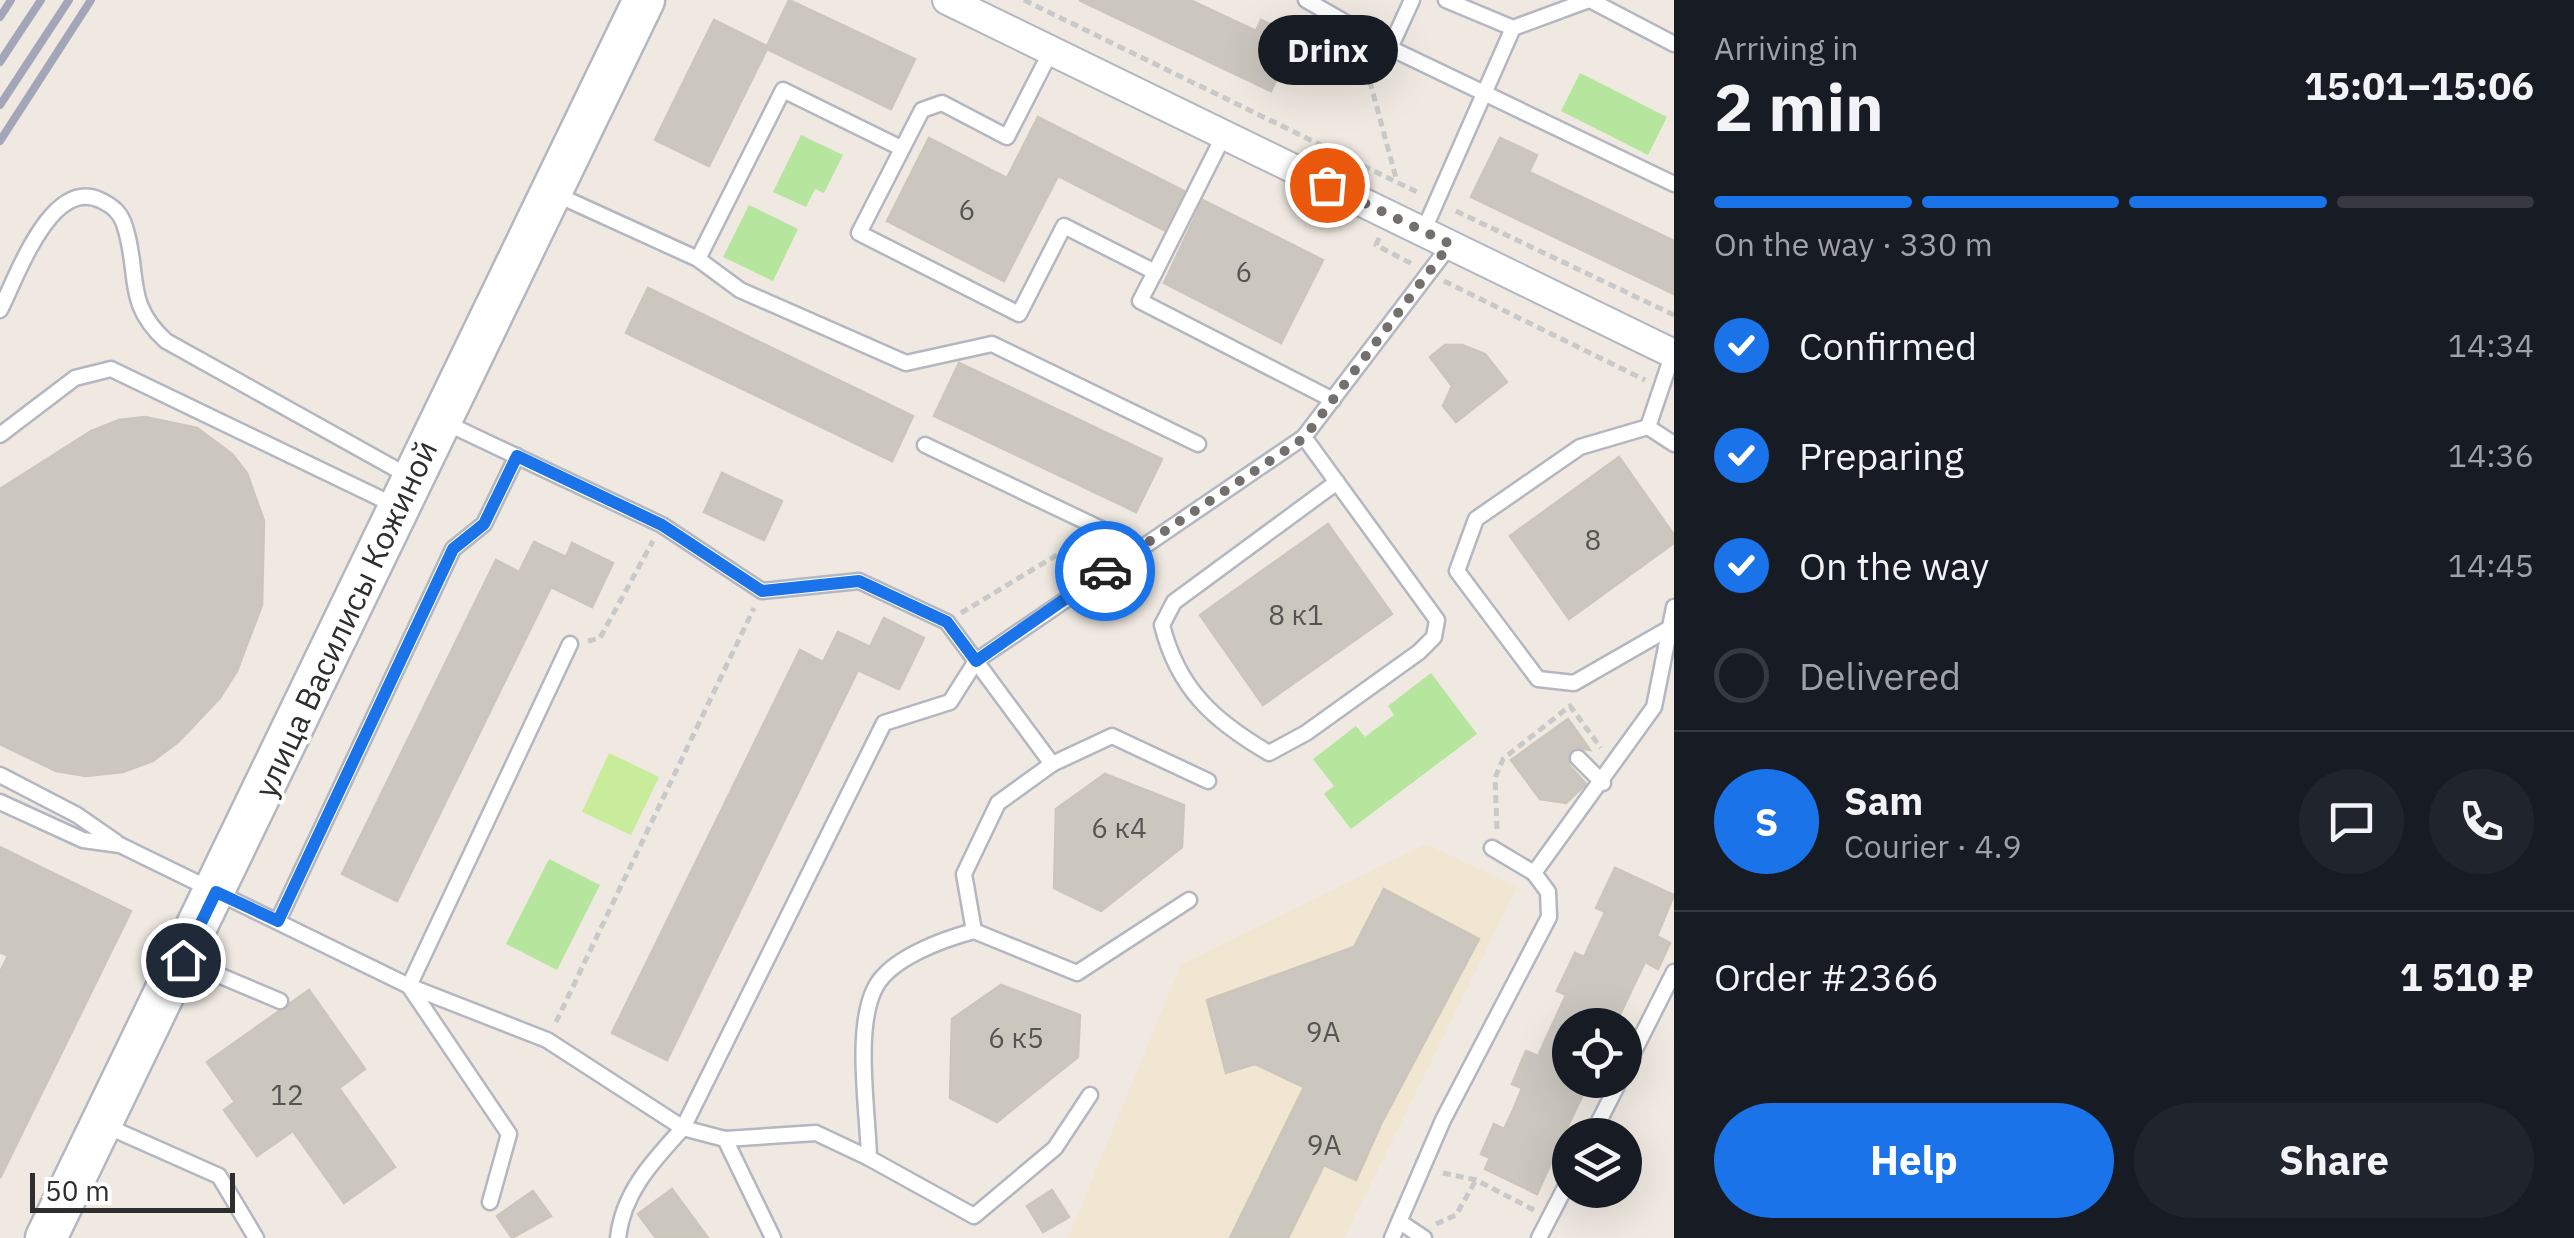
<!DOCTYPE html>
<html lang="en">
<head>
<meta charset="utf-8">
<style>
  :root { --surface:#171b24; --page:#20242c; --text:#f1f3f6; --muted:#9ea1a6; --line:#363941; --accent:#1a73e8 }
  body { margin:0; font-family:"IBM Plex Sans",sans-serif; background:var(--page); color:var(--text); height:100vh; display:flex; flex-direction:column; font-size:38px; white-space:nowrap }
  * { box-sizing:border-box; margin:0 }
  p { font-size:32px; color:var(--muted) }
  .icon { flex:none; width:55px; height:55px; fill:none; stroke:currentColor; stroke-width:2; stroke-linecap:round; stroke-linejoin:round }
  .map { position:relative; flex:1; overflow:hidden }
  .sheet { display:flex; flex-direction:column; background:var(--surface); width:900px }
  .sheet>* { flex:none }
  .tools { position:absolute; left:1552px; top:1008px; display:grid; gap:20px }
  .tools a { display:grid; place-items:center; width:90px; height:90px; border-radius:50%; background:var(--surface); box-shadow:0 10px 40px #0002; font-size:50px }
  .scale { position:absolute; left:30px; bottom:25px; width:205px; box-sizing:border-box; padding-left:10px; border:5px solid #2e2e2e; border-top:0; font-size:28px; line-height:35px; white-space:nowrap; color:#2e2e2e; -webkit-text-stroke:8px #fff; paint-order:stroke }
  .pin { position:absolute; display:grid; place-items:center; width:85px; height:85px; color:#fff; margin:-42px; border:5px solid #fff; border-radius:50%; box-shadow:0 2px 10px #0007 }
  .courier { position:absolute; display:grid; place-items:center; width:100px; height:100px; margin:-50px; border:8px solid #1a73e8; border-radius:50%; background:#fff; color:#222; box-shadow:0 2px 12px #0007 }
  .bubble { position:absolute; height:70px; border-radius:35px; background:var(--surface); box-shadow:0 10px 40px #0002; font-size:32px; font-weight:800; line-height:70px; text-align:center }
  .overview em { font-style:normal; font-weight:800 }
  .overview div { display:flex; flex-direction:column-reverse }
  .overview { display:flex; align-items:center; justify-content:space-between; height:170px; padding:0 40px }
  h1 { font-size:65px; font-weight:800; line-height:75px }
  .bar { display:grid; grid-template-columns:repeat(4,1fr); gap:15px 10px; align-content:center; height:120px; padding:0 40px }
  .bar i { height:12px; border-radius:8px; background:var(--line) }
  .bar .active { background:var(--accent) }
  .bar p { grid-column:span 4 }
  .line { display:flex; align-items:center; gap:25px; padding:0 40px; border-top:2px solid var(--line) }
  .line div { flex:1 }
  .round { display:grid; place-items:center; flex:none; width:105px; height:105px; border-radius:52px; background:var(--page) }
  ol { padding:0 40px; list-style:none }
  li { display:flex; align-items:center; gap:30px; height:110px }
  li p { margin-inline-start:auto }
  li .icon { padding:10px; border-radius:50%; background:var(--accent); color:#fff; stroke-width:4 }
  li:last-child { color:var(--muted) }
  li i { width:55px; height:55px; border:5px solid var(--line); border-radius:50% }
  .action { display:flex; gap:20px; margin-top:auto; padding:20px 40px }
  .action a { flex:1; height:115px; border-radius:60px; background:var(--accent); color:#fff; font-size:40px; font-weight:800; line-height:115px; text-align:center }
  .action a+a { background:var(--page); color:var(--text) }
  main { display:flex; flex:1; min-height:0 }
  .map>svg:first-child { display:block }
  .education { fill:#f0e6d1 }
  .green { fill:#b6e59e }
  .pitch { fill:#c9ec9a }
  .building { fill:#cbc7bf; stroke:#cbc5ba; stroke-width:2.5 }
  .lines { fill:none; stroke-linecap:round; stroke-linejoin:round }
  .lane-casing { stroke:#b4b7c1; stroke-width:19 }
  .street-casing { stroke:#b4b7c1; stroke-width:32 }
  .secondary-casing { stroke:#b4b7c1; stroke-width:45 }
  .path { stroke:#c9c9c9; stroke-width:5; stroke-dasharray:8 5; stroke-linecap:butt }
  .lane { stroke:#fff; stroke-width:14 }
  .street { stroke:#fff; stroke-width:28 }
  .secondary { stroke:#fff; stroke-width:40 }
  .rail { stroke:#a3a6b8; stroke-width:8 }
  .done { stroke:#726f6d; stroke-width:10; stroke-dasharray:0 18 }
  .route { stroke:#1a73e8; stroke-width:12 }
  .labels { text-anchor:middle; stroke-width:8; stroke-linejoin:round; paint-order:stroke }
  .number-label { font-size:28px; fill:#555452 }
  .street-label { font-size:32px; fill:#2e2e2e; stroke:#fff }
</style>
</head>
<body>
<main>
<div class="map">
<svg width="1674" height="1238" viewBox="0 0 1674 1238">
  <rect width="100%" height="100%" fill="#efe9e1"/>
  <polygon class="education" points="1426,844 1517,887 1344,1238 1068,1238 1181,965"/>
  <g class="green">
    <polygon points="1580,73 1667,117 1648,155 1561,111"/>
    <polygon points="801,135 843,155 824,193 815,189 806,207 773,192"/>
    <polygon points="749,205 798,229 773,281 723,257"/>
    <polygon points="1431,673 1477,734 1351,829 1324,794 1334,786 1313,759 1356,726 1365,737 1394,715 1388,706"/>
    <polygon points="549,859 600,885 557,970 506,944"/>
  </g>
  <polygon class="pitch" points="609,753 659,777 631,835 582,812"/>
  <g class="building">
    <polygon points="789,0 915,59 891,109 767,49 709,166 655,140 714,20 767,46"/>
    <polygon points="1079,0 1190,0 1256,31 1261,20 1297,37 1271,91"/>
    <polygon points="1038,117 1184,191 1164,230 1058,176 1004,281 887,221 929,138 1007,178"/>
    <polygon points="1500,138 1537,155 1529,172 1674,241 1674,294 1471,197"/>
    <polygon points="1203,200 1323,260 1281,343 1164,283"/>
    <polygon points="648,288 913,416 892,461 626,333"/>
    <polygon points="1445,345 1462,345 1485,354 1507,382 1456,422 1443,406 1452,386 1430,357"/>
    <polygon points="959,363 1162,459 1136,512 934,416"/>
    <polygon points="145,417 197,428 232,454 247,473 264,521 262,605 237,671 220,698 178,742 153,761 123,772 86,776 56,771 0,744 0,489 91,431 119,420"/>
    <polygon points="1619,457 1674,535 1674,543 1569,619 1510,536"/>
    <polygon points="722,473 782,501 764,540 704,512"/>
    <polygon points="1328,524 1392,614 1263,705 1200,615"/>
    <polygon points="534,542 566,557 572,543 613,563 592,607 551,587 397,901 342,874 496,560 519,572"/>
    <polygon points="884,618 924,638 899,689 858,670 667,1060 612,1033 800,650 823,662 838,632 870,647"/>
    <polygon points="1568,719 1590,750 1574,748 1568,756 1569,765 1586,784 1566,803 1540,799 1511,760"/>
    <polygon points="1105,774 1184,805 1182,847 1101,911 1054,888 1056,809"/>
    <polygon points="0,847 131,911 0,1178 0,972 8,956 0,952"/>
    <polygon points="1615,868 1674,895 1657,936 1670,943 1658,969 1645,962 1615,1025 1570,1025 1570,1080 1590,1080 1565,1132 1571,1135 1564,1157 1556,1152 1537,1194 1485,1169 1490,1158 1481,1154 1494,1124 1504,1129 1514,1108 1522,1088 1512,1084 1526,1051 1538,1056 1566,995 1557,991 1575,953 1584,957 1605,912 1596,908"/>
    <polygon points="1384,889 1479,939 1381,1124 1356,1180 1324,1165 1288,1238 1230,1238 1304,1087 1255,1064 1226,1073 1207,1000 1354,947"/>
    <polygon points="1001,985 1080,1015 1078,1057 997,1122 950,1098 952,1019"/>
    <polygon points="309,990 365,1069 339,1088 395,1167 344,1203 293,1131 257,1156 224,1110 235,1102 207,1062"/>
    <polygon points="672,1189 708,1238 656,1238 638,1214"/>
    <polygon points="1052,1190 1069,1217 1043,1232 1027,1206"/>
    <polygon points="533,1191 551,1216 512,1238 497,1216"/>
  </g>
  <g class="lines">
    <g class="lane-casing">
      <g id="lane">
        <polyline points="1306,0 1390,48 1674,184"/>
        <polyline points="1446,0 1513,28"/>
        <polyline points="1590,0 1674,44"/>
        <polyline points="1390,48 1412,0"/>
        <polyline points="1051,51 1007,137 942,103 922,110 859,233 1019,314 1064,226 1155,272 1224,135"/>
        <polyline points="553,193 698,259 740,290 906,363 992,344 1198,444"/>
        <polyline points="1423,232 1513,28 1589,0"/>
        <polyline points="698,259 783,90 901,148"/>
        <polyline points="1155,272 1140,301 1333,400"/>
        <path d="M 0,310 C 17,277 51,177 100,200 C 113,206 121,213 125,227 C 140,274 124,303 166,341 L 412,478"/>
        <polyline points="442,421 662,525 762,591 859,581 947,622 1052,764"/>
        <polyline points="1648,427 1673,353"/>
        <polyline points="0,435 75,378 111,369 394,505"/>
        <path d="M 1304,437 L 1437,620 L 1434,637 L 1419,652 L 1306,733 L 1269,753 C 1214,721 1178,689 1162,625 L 1174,602 L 1337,482"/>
        <polyline points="925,445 1139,547"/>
        <polyline points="1668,629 1574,683 1538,679 1457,571 1476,519 1580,447 1648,427 1674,444"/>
        <polyline points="1578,758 1603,783"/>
        <polyline points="0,775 77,815 116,842"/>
        <polyline points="0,802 83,840 120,845 409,986 547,1040 683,1128 725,1139 773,1238"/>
        <polyline points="1492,848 1534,873"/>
        <polyline points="278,921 453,549 484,524 517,456"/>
        <polyline points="974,931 1077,973 1189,900"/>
        <polyline points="183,960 280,1001"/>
        <polyline points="1625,1069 1674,972"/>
        <path d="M 1090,1095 L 1055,1148 L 974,1216 L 869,1158 C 868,1111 854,1029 875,988 C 890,958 944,939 974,931 L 964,874 L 998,803 L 1052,764 L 1112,736 L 1208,781"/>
        <polyline points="104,1125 219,1176 256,1238"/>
        <polyline points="1592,1135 1620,1080"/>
        <polyline points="725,1139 816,1133 869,1158"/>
        <polyline points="490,1202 509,1134 409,986 570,644"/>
        <polyline points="1400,1222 1424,1238"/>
        <path d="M 618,1238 C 623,1192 653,1161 683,1128 L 884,723 L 950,702 L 976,661 L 1304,437 L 1450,245"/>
        <polyline points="1392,1238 1443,1120 1549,917 1548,892 1534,873 1654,707 1674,607"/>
        <polyline points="1539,1238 1570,1178"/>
      </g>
    </g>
    <g class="street-casing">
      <polyline id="street" points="947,0 1674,354"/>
    </g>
    <g class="secondary-casing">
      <polyline id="secondary" points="46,1238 644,0"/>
    </g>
    <g class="path">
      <polyline points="1024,0 1419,193"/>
      <polyline points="1363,56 1396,178"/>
      <polyline points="1456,211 1674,315"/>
      <polyline points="1379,238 1376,245 1412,264"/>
      <polyline points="1444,281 1645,380"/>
      <polyline points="961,613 1080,541"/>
      <polyline points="588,641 600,638 653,541"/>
      <polyline points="1497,829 1495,778 1503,759 1570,706 1601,748"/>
      <polyline points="556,1022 754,608"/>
      <polyline points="1443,1173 1476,1180 1534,1210"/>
      <polyline points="1436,1224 1456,1215 1476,1180"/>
    </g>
    <use href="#lane" class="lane"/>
    <use href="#street" class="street"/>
    <use href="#secondary" class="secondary"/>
    <g class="rail">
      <polyline points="0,17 11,0"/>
      <polyline points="0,62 41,0"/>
      <polyline points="0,105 69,0"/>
      <polyline points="0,141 91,0"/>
    </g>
  </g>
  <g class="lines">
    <polyline class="done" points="1105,571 1304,438 1450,244 1327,185"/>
    <polyline class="route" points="183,960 216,892 278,921 453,549 484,524 517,456 662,525 762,591 859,581 947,622 976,661 1105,571"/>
  </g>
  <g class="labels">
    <g class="number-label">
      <text x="967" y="220">6</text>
      <text x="1244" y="282">6</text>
      <text x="1593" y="550">8</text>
      <text x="1296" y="625">8 к1</text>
      <text x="1119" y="838">6 к4</text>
      <text x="1323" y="1042">9А</text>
      <text x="1016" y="1048">6 к5</text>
      <text x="287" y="1105">12</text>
      <text x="1324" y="1155">9А</text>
    </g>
    <g class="street-label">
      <text transform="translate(346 619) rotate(-65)" y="11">улица Василисы Кожиной</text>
    </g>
  </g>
</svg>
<div class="tools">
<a><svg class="icon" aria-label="locate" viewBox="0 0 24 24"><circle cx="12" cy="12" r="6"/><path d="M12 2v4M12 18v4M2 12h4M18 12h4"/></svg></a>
<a><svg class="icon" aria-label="layers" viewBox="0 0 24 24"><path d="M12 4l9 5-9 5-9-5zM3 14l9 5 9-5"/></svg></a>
</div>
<div class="scale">50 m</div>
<div class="pin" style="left:1327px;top:185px;background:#ea580c"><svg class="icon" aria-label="bag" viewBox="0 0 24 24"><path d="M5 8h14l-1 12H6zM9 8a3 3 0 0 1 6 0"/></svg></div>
<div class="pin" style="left:183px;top:960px;background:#1f2937"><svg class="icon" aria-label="home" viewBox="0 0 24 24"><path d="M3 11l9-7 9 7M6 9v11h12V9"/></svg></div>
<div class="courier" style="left:1105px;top:571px"><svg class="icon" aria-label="car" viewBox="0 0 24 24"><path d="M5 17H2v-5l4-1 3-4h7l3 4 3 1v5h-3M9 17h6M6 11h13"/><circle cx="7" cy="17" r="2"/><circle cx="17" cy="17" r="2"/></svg></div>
<div class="bubble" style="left:1258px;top:15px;width:140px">Drinx</div>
</div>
<section class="sheet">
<div class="overview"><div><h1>2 min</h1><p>Arriving in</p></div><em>15:01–15:06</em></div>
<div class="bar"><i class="active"></i><i class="active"></i><i class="active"></i><i></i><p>On the way · 330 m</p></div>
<ol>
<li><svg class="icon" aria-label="check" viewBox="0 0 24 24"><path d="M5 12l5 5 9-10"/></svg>Confirmed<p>14:34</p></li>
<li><svg class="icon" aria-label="check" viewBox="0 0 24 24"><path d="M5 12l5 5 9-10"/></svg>Preparing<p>14:36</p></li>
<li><svg class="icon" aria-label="check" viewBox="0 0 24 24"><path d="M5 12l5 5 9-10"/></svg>On the way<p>14:45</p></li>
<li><i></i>Delivered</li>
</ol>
<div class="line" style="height:180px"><b class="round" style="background:var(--accent);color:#fff">S</b><div><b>Sam</b><p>Courier · 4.9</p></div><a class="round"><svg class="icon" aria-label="chat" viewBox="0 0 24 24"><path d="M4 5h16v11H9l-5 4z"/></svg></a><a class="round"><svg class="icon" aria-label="phone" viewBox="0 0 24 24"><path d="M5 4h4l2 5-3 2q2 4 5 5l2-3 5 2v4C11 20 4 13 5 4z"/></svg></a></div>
<div class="line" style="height:130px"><div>Order #2366</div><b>1 510 ₽</b></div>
<div class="action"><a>Help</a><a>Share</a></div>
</section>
</main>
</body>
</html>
